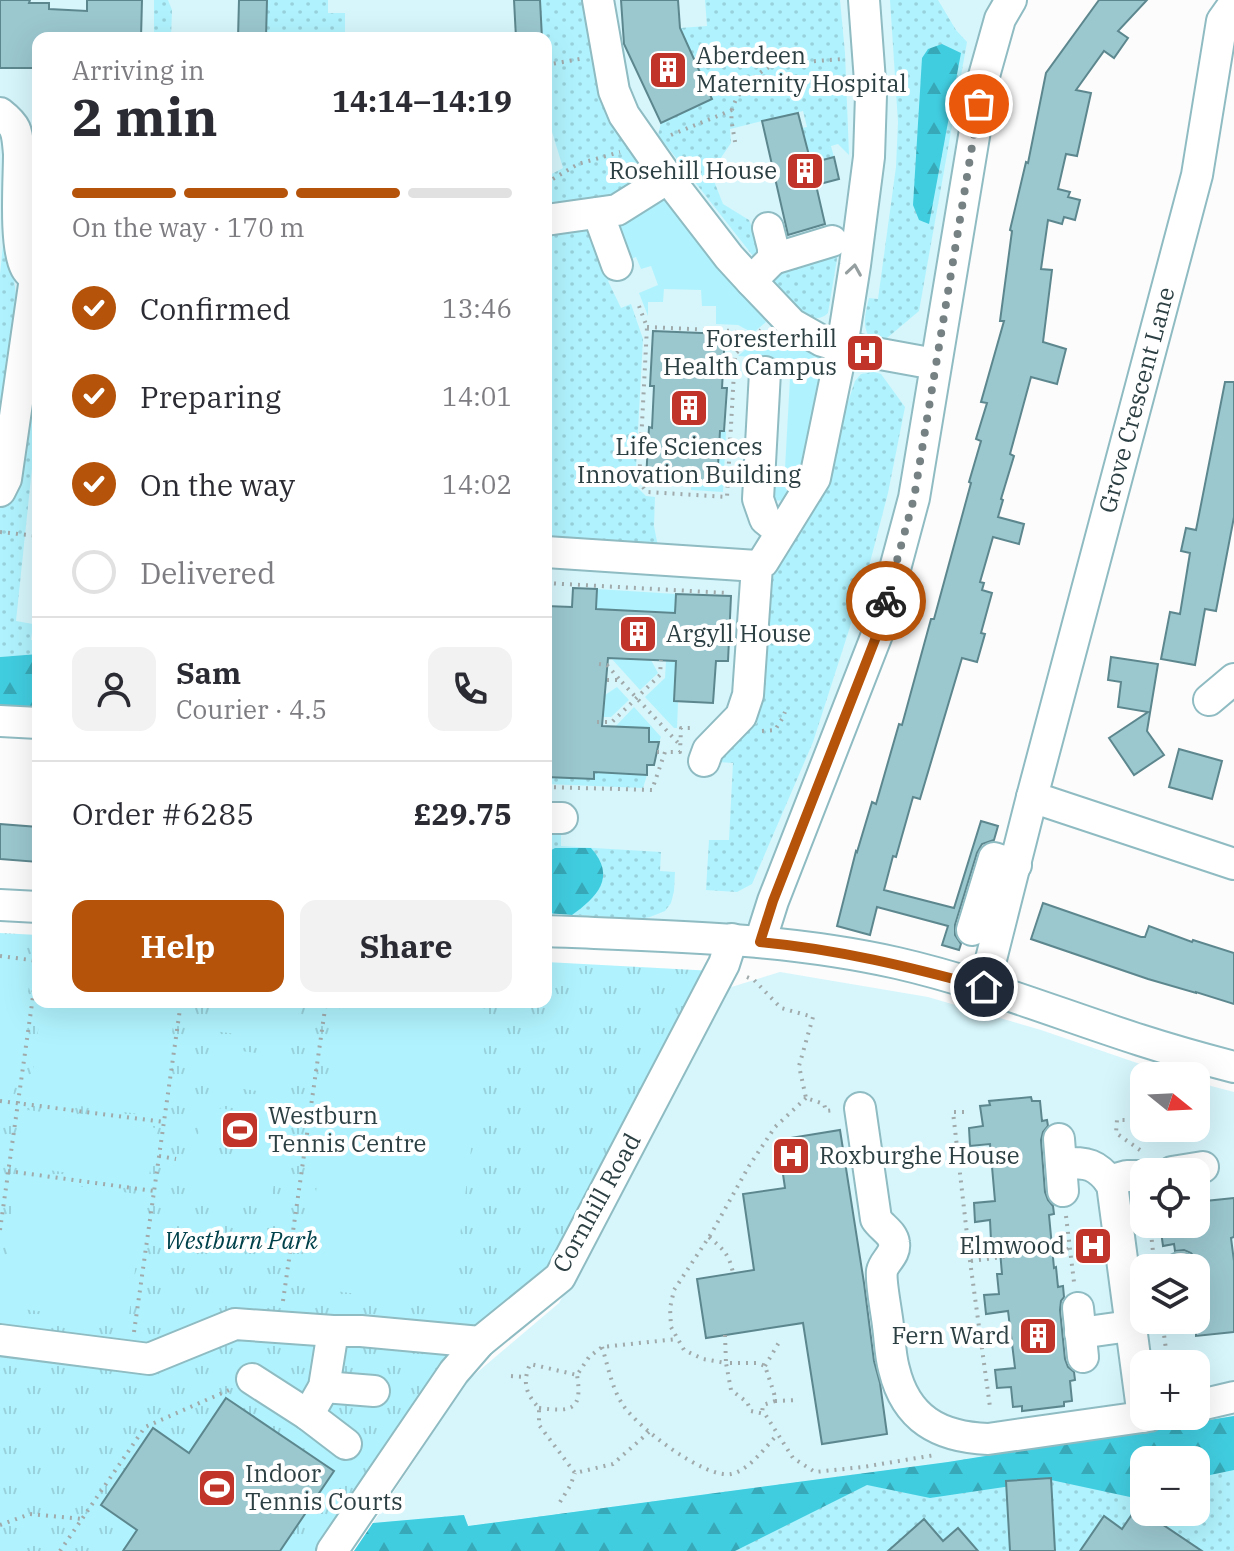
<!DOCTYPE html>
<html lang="en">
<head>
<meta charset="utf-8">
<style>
  :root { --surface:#fff; --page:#f2f2f3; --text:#2b2b33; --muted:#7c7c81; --line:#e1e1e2; --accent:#b45309 }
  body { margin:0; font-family:"IBM Plex Serif",serif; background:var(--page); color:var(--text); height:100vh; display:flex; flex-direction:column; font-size:30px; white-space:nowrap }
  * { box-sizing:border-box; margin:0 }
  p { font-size:26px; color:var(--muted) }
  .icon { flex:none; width:44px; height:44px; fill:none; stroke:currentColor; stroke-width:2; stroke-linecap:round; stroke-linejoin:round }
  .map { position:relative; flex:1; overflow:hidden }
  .details { position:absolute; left:32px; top:32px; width:520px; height:976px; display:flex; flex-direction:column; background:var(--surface); border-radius:16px; box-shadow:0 8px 32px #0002 }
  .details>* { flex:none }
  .needle { width:52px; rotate:108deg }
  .tools { position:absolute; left:1130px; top:1062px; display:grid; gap:16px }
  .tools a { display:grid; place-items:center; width:80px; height:80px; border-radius:16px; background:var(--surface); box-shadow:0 8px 32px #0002; font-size:40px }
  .pin { position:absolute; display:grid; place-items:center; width:68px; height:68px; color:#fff; margin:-34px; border:4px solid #fff; border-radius:50%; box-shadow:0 2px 8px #0007 }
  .courier { position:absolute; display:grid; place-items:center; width:80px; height:80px; margin:-40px; border:6px solid #b45309; border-radius:50%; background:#fff; color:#222; box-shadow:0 2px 10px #0007 }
  .headline em { font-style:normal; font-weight:800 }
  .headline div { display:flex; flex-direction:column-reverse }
  .headline { display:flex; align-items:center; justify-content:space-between; height:136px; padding:0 40px }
  h1 { font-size:52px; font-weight:800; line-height:60px }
  .bar { display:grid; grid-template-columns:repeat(4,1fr); gap:12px 8px; align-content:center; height:96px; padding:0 40px }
  .bar i { height:10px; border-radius:6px; background:var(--line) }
  .bar .selected { background:var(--accent) }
  .bar p { grid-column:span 4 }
  .line { display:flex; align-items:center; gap:20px; padding:0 40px; border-top:2px solid var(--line) }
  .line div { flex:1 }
  .round { display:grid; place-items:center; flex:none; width:84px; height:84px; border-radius:16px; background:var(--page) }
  ol { padding:0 40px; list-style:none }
  li { display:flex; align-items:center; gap:24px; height:88px }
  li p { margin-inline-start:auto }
  li .icon { padding:8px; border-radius:50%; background:var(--accent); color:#fff; stroke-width:4 }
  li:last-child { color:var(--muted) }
  li i { width:44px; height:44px; border:4px solid var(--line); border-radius:50% }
  .cta { display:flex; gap:16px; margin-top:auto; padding:16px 40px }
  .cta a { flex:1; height:92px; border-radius:16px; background:var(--accent); color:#fff; font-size:32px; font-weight:800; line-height:92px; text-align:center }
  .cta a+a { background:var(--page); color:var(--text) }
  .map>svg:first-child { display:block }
  .built { fill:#d6f6fc; fill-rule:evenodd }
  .grass { fill:url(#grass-dots); fill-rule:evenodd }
  .forest { fill:url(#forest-firs) }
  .park { fill:url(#park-tufts) }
  .garden { fill:#b0f3fe }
  .building { fill:#9bc7cf; stroke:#5d878e; stroke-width:2 }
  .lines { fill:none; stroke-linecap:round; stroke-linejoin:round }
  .minor-casing { stroke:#8fbbc2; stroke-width:34 }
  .path { stroke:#a1aaab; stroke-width:4; stroke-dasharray:2 6; stroke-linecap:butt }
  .minor { stroke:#fff; stroke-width:30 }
  .oneway { stroke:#969fa0 }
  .done { stroke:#758183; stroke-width:8; stroke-dasharray:0 14.4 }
  .route { stroke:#b45309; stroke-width:10 }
  .labels { text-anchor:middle; stroke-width:8; stroke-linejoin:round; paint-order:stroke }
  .poi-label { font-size:24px; fill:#2c3f42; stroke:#fff; text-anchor:start }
  .street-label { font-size:24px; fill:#2c3f42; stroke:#fff }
  .park-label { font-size:24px; font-style:italic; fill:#00414a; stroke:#fff }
</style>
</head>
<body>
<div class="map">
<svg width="1234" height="1551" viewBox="0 0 1234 1551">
  <defs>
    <pattern id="grass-dots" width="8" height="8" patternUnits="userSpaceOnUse" patternTransform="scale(2)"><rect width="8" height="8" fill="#b0f3fe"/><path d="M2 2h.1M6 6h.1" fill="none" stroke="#98d1db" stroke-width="1.8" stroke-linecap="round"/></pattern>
    <pattern id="forest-firs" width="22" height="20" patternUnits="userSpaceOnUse" patternTransform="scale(2)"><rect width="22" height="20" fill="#41cde0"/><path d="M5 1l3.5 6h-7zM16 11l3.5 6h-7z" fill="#37a8b7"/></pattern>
    <pattern id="park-tufts" width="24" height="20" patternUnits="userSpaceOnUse" patternTransform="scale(2)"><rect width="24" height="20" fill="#b0f3fe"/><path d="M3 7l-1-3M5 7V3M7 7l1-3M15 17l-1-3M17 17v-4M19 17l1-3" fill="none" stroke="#98d1db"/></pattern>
  </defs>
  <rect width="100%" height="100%" fill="#fcfcfc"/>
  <g class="built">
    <polygon points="0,0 1011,0 878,632 760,942 546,931 546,38 38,38 38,709 0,707"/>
    <path d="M 780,972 L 928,997 L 1041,1030 L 1175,1076 L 1144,1076 L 1144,1128 L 1196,1128 L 1196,1082 L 1234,1092 L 1234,1416 L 948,1462 L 467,1526 L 464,1515 L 373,1523 L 467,1381 L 559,1303 L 728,988 ZM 1144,1172 L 1196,1172 L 1196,1224 L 1144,1224 ZM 1144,1268 L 1196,1268 L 1196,1320 L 1144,1320 ZM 1144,1364 L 1196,1364 L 1196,1416 L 1144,1416 Z"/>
  </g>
  <g class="grass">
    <polygon points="154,0 168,0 172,10 171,38 154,38"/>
    <polygon points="267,0 328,0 328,13 345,13 345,35 297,34 296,38 266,38"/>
    <polygon points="540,0 586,0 644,169 641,182 633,192 546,210 546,177 563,168 546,112 546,38 542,38"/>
    <polygon points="705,0 840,0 845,53 849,155 838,144 831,146 834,157 811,163 802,128 807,127 803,111 730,129 731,143 716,165 714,181 723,204 749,220 761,246 757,257 753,256 658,135 661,123 712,99 680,28 707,26"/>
    <path d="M 890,0 L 938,0 L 956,30 L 967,42 L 919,311 L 887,338 L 878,338 L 868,335 C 862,323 866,311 869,298 L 878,299 L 896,167 L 898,122 Z"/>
    <polygon points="588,226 614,278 608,281 621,308 631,304 643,339 635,485 646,496 655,497 654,526 658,547 546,539 546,231"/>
    <polygon points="4,235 9,237 18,312 0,434 0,274"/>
    <path d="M 839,247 L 828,313 C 811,331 784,296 773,283 L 776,275 Z"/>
    <polygon points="38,347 38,411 16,621 33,624 31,640 38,641 38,654 0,657 0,504"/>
    <polygon points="874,372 881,374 905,407 888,493 867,574 813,742 752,884 737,892 706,890 709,840 729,840 733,763 719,762 757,723 763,601 776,570 830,482 844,414 855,381 861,374"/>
    <polygon points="594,772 647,775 643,788 546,784 546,777 594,779"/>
    <polygon points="546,827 561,828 561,846 661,852 660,871 675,872 674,891 671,903 665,911 650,917 641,919 546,913"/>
    <path d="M 1234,1416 L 1234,1551 L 354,1551 L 373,1523 L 464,1515 L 468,1526 L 948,1462 ZM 1144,1460 L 1196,1460 L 1196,1512 L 1144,1512 Z"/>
  </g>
  <g class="forest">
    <polygon points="942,44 961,53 929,224 919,220 913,205 922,58 928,49"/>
    <polygon points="38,654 38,709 0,707 0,657"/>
    <path d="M 555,848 L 591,848 C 617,877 597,897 572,915 L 546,913 L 546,853 Z"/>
    <polygon points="1234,1416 1234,1470 1196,1478 1196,1460 1144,1460 1144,1493 1130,1497 1051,1480 930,1498 867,1485 735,1551 354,1551 373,1523 464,1515 468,1526 948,1462"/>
  </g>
  <polygon class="park" points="0,933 38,935 38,1002 546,1002 546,962 714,971 555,1269 446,1367 315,1551 0,1551"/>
  <g class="garden">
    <path d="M 671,200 L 688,216 L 766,322 L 753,333 L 738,325 L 716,324 L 716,306 L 702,306 L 701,290 L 664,289 L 663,302 L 648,302 L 648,316 L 639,293 L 658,285 L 651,266 L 641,269 L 636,257 L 624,262 L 618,230 C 628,213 651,200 671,200 Z"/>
    <path d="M 772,327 L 781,329 L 819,355 C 827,392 808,469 789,501 L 768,500 L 770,485 L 784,486 L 790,378 L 772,377 L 772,358 L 738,356 Z"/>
    <polygon points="720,431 726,431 723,492 691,490 691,482 717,483"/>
    <polygon points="597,589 676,594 675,613 579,608 579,604 596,604"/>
    <polygon points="611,658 651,660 658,673 640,690"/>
    <polygon points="666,661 676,661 674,701 678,702 677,728 674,728 645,697 665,678"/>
    <polygon points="617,687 629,700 611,717 603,717 605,695"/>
    <polygon points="634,707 661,737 659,742 649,742 615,727"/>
    <polygon points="0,959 32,964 13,1097 0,1095"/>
    <polygon points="42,1002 176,1002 161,1117 29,1099"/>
    <polygon points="218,1002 281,1002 300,1005 295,1042 214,1031"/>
    <polygon points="340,1002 435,1002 489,1009 451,1306 304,1287"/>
    <polygon points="212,1047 293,1058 288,1095 207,1084"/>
    <polygon points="202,1106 284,1117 278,1154 197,1143"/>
    <polygon points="28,1110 156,1128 148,1184 20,1166"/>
    <polygon points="195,1157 276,1168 271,1205 190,1194"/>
    <polygon points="17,1178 145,1195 128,1323 0,1306"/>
  </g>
  <g class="building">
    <polygon points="0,0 30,0 29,3 49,3 49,9 87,11 87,0 142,0 141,38 38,38 38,68 0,68"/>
    <polygon points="239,0 267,0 266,38 238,38"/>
    <polygon points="514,0 540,0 542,38 516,38"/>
    <polygon points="621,0 678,0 680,28 712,99 661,123 624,44"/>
    <polygon points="1099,0 1147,0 1118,31 1128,38 1114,58 1104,51 1076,90 1091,93 1077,156 1066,154 1058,189 1070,192 1068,197 1080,200 1075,220 1064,217 1062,224 1048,220 1041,269 1052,270 1043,342 1066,349 1057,384 1031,377 1010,454 1014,456 1001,499 1003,500 998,517 1024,524 1019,544 993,537 980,582 984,583 982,590 992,593 981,633 985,634 977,662 962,658 920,799 913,797 896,857 893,856 884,890 954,908 981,821 998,826 994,840 982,844 977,853 955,925 955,935 961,944 959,950 942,945 948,926 877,907 870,935 837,926 856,851 857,852 872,802 876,804 899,724 902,725 931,619 934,619 971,483 969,482 981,441 976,439 987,403 981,402 1004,321 1000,321 1012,231 1010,230 1026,162 1028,163 1046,73"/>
    <polygon points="798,113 811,163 834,157 839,179 816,185 825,224 788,235 762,121"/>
    <polygon points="653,331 725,334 722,388 727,388 724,431 720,431 717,483 646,479 649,427 652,428 654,386 650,386"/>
    <polygon points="1225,382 1234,382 1234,517 1216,611 1205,609 1195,665 1161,659 1170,612 1180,614 1190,553 1181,551 1186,528 1196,530"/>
    <polygon points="573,588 597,589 596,609 675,613 676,594 731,596 728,661 716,661 713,703 674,701 676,661 608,658 602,726 649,728 649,742 659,742 654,765 647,765 647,775 594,772 594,779 546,777 546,606 572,607"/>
    <polygon points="1111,657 1158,664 1147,731 1164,755 1134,775 1109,738 1148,712 1118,707 1121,682 1108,680"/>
    <polygon points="1179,749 1222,761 1212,799 1169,787"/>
    <polygon points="0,824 38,827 38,862 0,859"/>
    <polygon points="1043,903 1141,937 1145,937 1149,926 1192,942 1193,940 1234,953 1234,1004 1196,992 1196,993 1148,979 1031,939"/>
    <polygon points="1031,1097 1032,1101 1040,1101 1042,1121 1047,1120 1048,1126 1043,1132 1041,1140 1045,1192 1048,1200 1053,1206 1054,1214 1049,1215 1054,1268 1056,1267 1058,1287 1063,1286 1064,1297 1061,1301 1060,1310 1065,1359 1068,1367 1074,1372 1075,1380 1070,1381 1072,1401 1064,1402 1064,1406 1022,1411 1022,1406 1013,1407 1011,1387 997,1388 995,1370 1015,1368 1008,1311 986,1314 984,1295 999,1294 997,1274 1002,1274 999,1239 991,1240 990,1220 975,1222 974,1203 995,1201 990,1144 970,1146 969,1128 983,1126 980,1106 990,1105 989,1101"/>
    <polygon points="840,1130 864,1283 874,1361 880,1383 887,1434 822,1444 803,1323 706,1338 697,1279 754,1270 743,1194 785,1188 778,1140"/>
    <polygon points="1234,1198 1234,1237 1231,1238 1234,1261 1234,1332 1196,1336 1196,1278 1199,1269 1197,1260 1191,1253 1184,1250 1175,1251 1174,1244 1163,1246 1160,1224 1196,1224 1196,1202"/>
    <polygon points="226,1398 334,1471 280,1551 123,1551 137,1530 101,1505 153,1428 189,1453"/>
    <polygon points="1051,1478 1055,1551 1010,1551 1006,1481"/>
    <polygon points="1137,1507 1144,1512 1202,1551 1080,1551 1104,1516 1122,1529"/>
    <polygon points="924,1519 943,1541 958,1528 978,1551 888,1551"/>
  </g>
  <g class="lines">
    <g class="minor-casing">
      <g id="minor">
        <polyline points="598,0 614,91 624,115 668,178 729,257 751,281 792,324 822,341 842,347 935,364"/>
        <path d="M 0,113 C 18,127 17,132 19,154"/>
        <path d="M 38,152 L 19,154 C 19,180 14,247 26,268 C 28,272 32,275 35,278 L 38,278"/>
        <polyline points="598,213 617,265"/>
        <polyline points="546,220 617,210 668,178"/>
        <polyline points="773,259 832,241"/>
        <polyline points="751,281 773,259 773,248 768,228"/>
        <polyline points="765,372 758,499 765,519 781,532"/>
        <polyline points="0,491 6,479 35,278"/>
        <polyline points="546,552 757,566"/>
        <polyline points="1209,700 1234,679"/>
        <polyline points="0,721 38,723"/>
        <polyline points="704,761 708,750 741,716 748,695 757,566 763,562 815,478 842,347 855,265 869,157 871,95 864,0"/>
        <polyline points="1032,797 1234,864"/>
        <polyline points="546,818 562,818"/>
        <polyline points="0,905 38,907"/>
        <polyline points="972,930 994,858 1016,865"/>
        <path d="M 546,931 C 664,936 781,937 897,963 C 980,982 1059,1014 1140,1040 C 1171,1050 1203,1059 1234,1067"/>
        <polyline points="760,942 773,901 878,632 914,498 984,76 1000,19 1011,0"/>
        <polyline points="984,987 1032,797 1197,175 1222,21 1234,4"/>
        <path d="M 860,1108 L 876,1219 C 881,1227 893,1233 894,1243 C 896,1255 884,1261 882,1271 C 880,1281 887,1314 888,1326 C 890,1340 890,1355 894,1369 C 906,1419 939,1437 988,1439 L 1149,1416"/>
        <polyline points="1059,1139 1063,1191"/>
        <path d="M 1061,1163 C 1087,1163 1095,1162 1112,1184 L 1143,1417"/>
        <polyline points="1172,1172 1203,1167"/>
        <polyline points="1109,1181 1127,1176 1144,1176"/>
        <polyline points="1180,1268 1181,1268"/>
        <polyline points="1078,1308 1083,1357"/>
        <polyline points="1080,1333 1130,1326"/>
        <polyline points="0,1340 149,1359 235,1324 333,1331 361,1331 480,1342"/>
        <polyline points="252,1379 308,1415 346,1444"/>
        <polyline points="324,1387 374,1391"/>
        <polyline points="1196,1406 1234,1397"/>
        <polyline points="308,1415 324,1387 333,1331"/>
        <polyline points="332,1551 454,1372 480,1342 560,1277 724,964 732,939"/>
      </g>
    </g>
    <g class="path">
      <polyline points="390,38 390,36"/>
      <polyline points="546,65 585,58"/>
      <polyline points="803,86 845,79"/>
      <polyline points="671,135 732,110"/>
      <path d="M 735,142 C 734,133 730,120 732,110 C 737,91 757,72 775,64 L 843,59"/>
      <polyline points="546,183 578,164 620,152"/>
      <polyline points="639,306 647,327 639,482 647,492 727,497 735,354 761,330"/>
      <polyline points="647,327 734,331 750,340"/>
      <polyline points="0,532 38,536"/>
      <polyline points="546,583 727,593"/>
      <polyline points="599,664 607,665 620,680"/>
      <polyline points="607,680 620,680 680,745"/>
      <polyline points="597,722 612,722 660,675 661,660"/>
      <polyline points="762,731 775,730 782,719 785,712"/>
      <polyline points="657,752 665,752"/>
      <polyline points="546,787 652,790 665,752 680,752 681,728 694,728"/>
      <polyline points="0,956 38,961"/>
      <polyline points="747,977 754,980 781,1008 813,1017 799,1066 806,1098 824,1104 826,1111 835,1110"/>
      <polyline points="806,1098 775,1127 749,1166 711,1234 674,1290 670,1308 671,1327 684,1350 703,1359 726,1363 731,1390 747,1402 751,1411 765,1414 793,1458 815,1472 863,1467 935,1455"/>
      <polyline points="0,1101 164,1122"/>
      <polyline points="964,1112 953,1112 970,1261 990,1407"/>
      <polyline points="1140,1150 1116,1133 1117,1120 1144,1120"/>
      <polyline points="159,1156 176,1159"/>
      <polyline points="8,1171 154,1191"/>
      <polyline points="1066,1216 1074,1282"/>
      <polyline points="1150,1224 1154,1261"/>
      <polyline points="0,1230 38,961"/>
      <path d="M 709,1237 C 723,1249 729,1254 733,1273"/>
      <polyline points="971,1261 1093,1246"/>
      <polyline points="283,1301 326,1002"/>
      <polyline points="1162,1320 1168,1364"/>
      <polyline points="134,1332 181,1002"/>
      <polyline points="725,1335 726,1363 758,1363 765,1366 774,1393 775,1401 763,1405 762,1413"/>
      <path d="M 602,1347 C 608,1366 612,1389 623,1405 C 637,1427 705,1479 731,1474 C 750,1470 765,1447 778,1434"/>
      <polyline points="765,1366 781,1339"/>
      <polyline points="511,1376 525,1377"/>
      <polyline points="775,1401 797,1400"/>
      <path d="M 539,1408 C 571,1412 583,1411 577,1375"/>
      <path d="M 649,1432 L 613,1464 L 575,1473 L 539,1425 L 539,1408 C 526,1394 522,1383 530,1364 L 577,1375 L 589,1357 L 602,1347 L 677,1339"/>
      <polyline points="560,1502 570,1486 575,1473"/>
      <polyline points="0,1525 30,1514 82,1519"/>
      <polyline points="60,1551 145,1427 229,1390"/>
    </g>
    <use href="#minor" class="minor"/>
  </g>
  <defs><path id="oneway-chevron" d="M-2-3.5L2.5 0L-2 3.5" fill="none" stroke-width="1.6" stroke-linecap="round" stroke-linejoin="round" transform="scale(2)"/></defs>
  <use class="oneway" href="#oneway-chevron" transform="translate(854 270) rotate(-81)"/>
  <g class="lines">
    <polyline class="done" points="886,601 914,498 979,104"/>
    <path class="route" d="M 886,601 L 878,632 L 773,901 L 760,942 C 837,949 910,967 984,987"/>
  </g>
  <defs>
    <g id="building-square" transform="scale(2)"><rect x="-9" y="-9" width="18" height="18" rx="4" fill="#c13429" stroke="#fff"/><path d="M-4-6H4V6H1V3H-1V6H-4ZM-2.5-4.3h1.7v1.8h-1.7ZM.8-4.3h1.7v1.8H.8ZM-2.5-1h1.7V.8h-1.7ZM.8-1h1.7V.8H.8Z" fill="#fff"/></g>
    <g id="hospital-square" transform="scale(2)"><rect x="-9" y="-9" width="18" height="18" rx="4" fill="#c13429" stroke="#fff"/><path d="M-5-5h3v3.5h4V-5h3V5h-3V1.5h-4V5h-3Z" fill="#fff"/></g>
    <g id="stadium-square" transform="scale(2)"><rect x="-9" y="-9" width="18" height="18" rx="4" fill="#c13429" stroke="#fff"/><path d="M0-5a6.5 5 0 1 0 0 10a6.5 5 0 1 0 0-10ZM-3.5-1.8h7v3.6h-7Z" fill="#fff"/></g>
  </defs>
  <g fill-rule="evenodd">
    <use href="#building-square" x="668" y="70"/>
    <use href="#building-square" x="805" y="171"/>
    <use href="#hospital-square" x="865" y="353"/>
    <use href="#building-square" x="689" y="408"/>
    <use href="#building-square" x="638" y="634"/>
    <use href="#stadium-square" x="240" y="1130"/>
    <use href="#hospital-square" x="791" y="1156"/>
    <use href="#hospital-square" x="1093" y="1246"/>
    <use href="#building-square" x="1038" y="1336"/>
    <use href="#stadium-square" x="217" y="1488"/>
  </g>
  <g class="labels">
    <g class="poi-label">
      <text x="696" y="64">Aberdeen<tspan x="696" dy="28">Maternity Hospital</tspan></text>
      <text x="777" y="179" text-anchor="end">Rosehill House</text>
      <text x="837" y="347" text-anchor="end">Foresterhill<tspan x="837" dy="28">Health Campus</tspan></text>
      <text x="689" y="455" text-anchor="middle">Life Sciences<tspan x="689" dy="28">Innovation Building</tspan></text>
      <text x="666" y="642">Argyll House</text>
      <text x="268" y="1124">Westburn<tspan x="268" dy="28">Tennis Centre</tspan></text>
      <text x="819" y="1164">Roxburghe House</text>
      <text x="1065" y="1254" text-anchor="end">Elmwood</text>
      <text x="1010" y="1344" text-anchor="end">Fern Ward</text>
      <text x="245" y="1482">Indoor<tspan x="245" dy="28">Tennis Courts</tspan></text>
    </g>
    <g class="street-label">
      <text transform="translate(1137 400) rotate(-75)" y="8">Grove Crescent Lane</text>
      <text transform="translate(597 1203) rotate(-61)" y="8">Cornhill Road</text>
    </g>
    <g class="park-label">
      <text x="241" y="1249">Westburn Park</text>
    </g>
  </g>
</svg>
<div class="tools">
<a><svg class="needle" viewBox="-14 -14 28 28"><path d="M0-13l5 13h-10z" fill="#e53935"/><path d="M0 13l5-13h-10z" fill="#7c7c81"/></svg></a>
<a><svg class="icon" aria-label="locate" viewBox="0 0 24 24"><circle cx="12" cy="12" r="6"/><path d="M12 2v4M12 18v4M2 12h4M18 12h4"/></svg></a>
<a><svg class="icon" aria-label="layers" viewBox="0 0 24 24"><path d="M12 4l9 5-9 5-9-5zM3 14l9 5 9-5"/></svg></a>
<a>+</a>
<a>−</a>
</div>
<div class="pin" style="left:979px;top:104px;background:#ea580c"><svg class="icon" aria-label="bag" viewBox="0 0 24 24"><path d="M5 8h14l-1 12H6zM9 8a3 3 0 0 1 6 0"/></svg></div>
<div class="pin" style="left:984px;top:987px;background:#1f2937"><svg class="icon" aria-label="home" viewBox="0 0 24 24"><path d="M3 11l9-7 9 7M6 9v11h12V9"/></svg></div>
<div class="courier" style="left:886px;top:601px"><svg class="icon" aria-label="bike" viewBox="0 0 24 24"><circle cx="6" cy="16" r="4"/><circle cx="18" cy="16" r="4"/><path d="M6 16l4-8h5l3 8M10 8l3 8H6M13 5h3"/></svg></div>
<section class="details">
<div class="headline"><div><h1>2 min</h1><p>Arriving in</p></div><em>14:14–14:19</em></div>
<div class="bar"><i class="selected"></i><i class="selected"></i><i class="selected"></i><i></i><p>On the way · 170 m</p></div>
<ol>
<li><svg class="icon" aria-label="check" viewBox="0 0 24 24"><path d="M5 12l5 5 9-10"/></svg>Confirmed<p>13:46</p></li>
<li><svg class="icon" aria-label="check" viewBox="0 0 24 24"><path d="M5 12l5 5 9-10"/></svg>Preparing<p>14:01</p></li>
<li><svg class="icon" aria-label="check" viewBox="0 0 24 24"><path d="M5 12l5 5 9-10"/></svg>On the way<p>14:02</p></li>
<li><i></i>Delivered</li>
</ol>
<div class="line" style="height:144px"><a class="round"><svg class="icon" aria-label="person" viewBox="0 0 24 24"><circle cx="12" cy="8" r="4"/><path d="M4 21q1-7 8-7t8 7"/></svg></a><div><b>Sam</b><p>Courier · 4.5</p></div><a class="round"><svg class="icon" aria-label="phone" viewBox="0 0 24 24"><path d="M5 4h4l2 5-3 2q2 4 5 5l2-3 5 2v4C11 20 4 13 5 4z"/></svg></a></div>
<div class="line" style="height:104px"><div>Order #6285</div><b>£29.75</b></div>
<div class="cta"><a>Help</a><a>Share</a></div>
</section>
</div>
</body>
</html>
